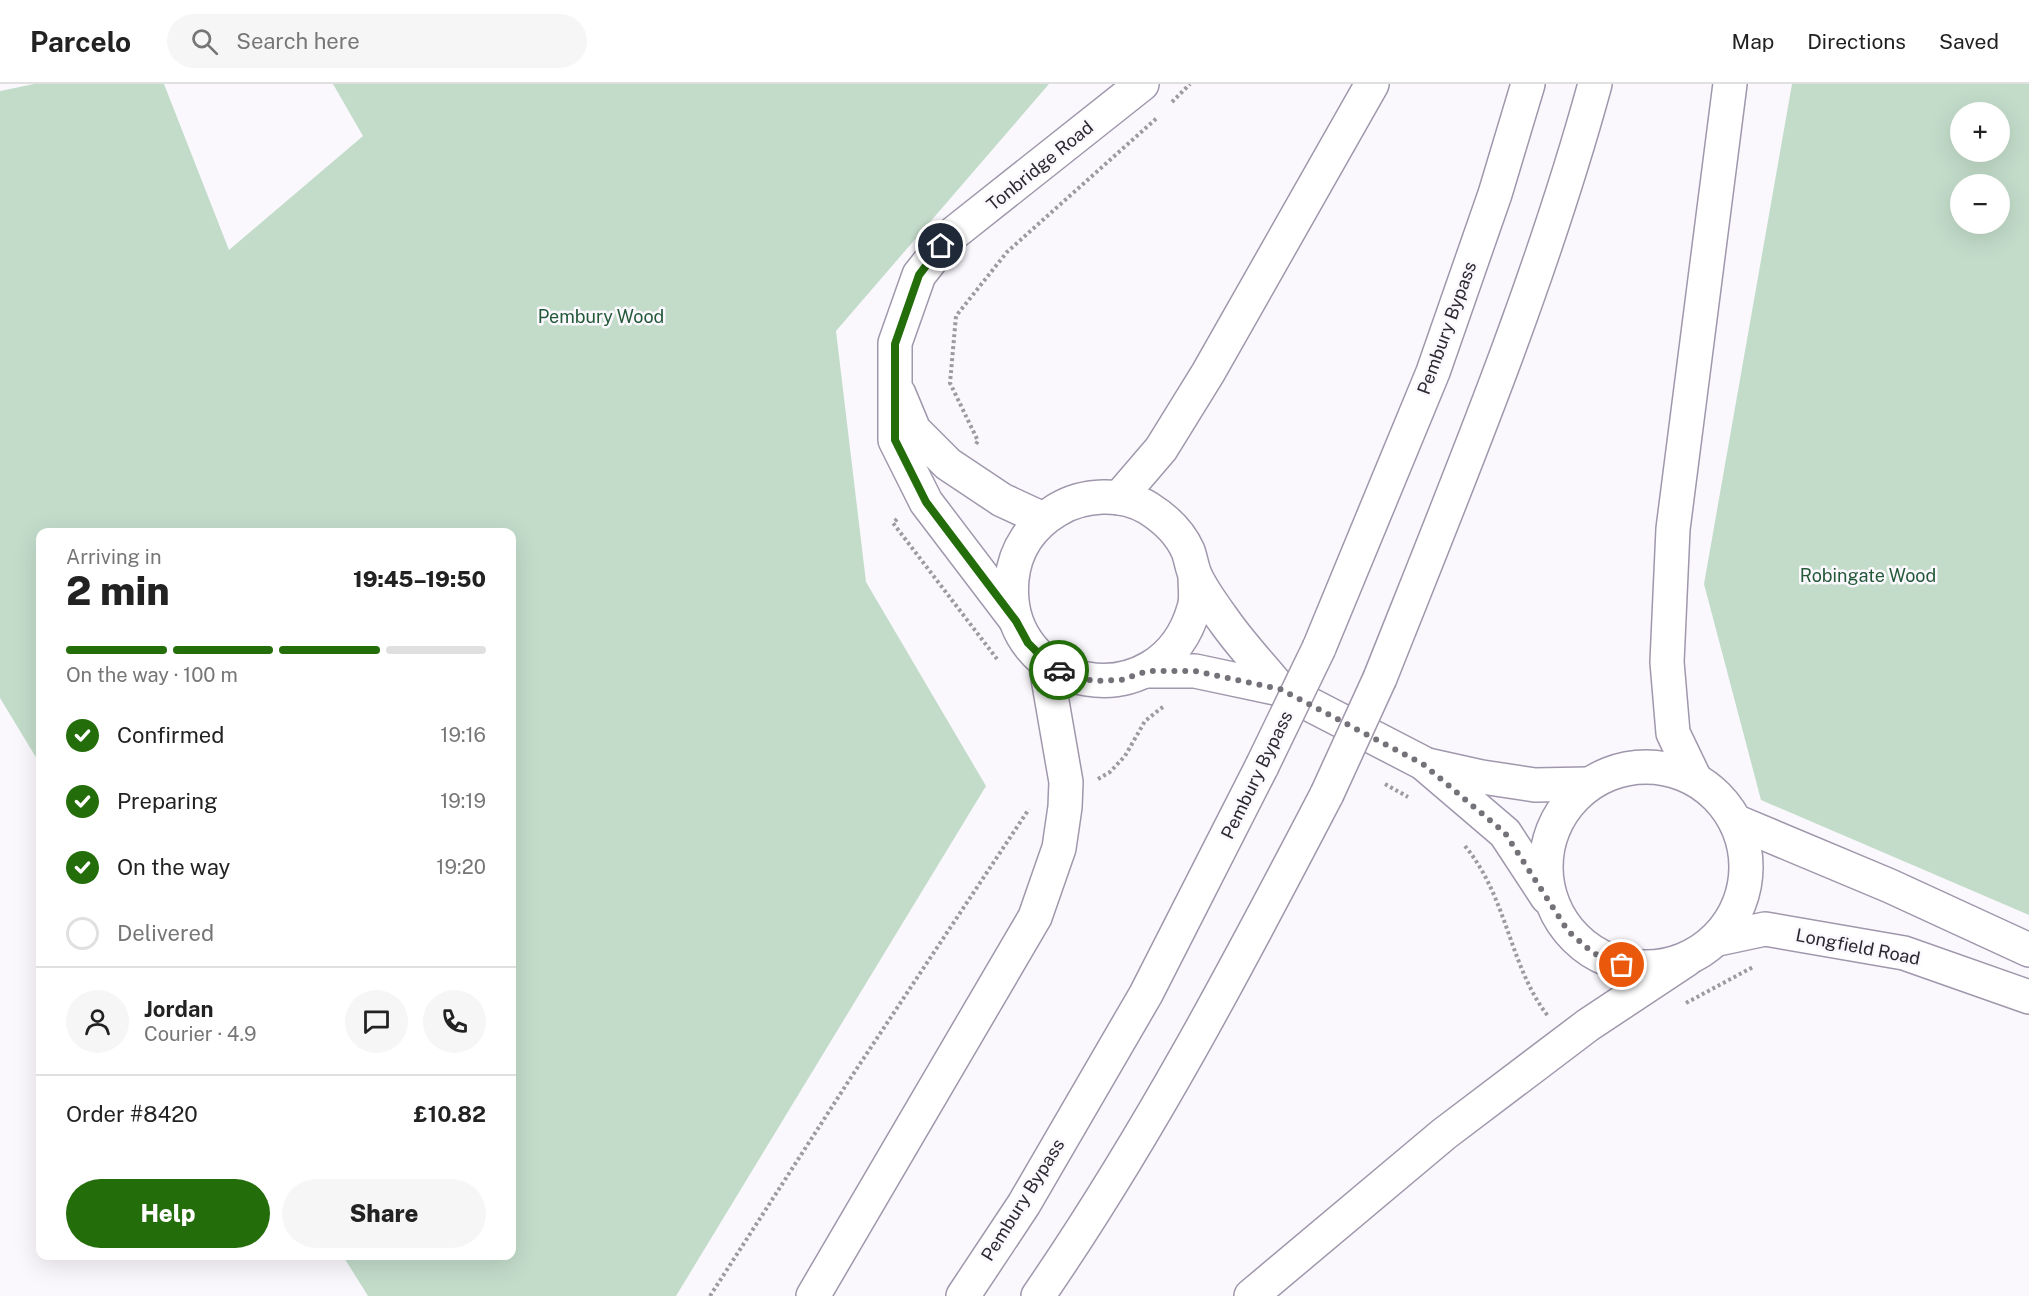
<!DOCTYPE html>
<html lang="en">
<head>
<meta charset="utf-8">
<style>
  :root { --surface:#fff; --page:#f6f6f6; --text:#222; --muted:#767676; --line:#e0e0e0; --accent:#246d0b }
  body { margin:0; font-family:"Public Sans",sans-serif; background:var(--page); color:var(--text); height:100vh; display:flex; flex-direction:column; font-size:22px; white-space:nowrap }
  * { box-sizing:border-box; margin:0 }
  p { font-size:20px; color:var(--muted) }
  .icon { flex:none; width:33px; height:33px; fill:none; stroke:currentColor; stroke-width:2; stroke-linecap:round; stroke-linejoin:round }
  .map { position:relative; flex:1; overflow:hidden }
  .drawer { position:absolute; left:36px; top:444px; width:480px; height:732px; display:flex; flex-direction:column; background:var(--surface); border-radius:12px; box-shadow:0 6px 24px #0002 }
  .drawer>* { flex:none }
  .buttons { position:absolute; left:1950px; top:18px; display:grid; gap:12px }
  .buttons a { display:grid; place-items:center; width:60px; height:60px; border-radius:50%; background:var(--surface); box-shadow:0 6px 24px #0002; font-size:30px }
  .pin { position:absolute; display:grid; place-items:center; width:51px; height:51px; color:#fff; margin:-26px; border:3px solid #fff; border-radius:50%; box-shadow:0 2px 6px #0007 }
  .courier { position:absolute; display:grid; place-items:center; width:60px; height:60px; margin:-30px; border:4px solid #246d0b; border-radius:50%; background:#fff; color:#222; box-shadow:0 2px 8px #0007 }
  .head em { font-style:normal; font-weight:800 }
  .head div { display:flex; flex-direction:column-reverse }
  .head { display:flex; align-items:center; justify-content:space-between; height:102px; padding:0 30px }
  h1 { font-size:39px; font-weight:800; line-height:45px }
  .bar { display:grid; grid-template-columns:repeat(4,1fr); gap:9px 6px; align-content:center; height:72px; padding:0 30px }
  .bar i { height:8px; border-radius:4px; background:var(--line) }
  .bar .selected { background:var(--accent) }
  .bar p { grid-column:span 4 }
  .line { display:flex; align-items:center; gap:15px; padding:0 30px; border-top:2px solid var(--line) }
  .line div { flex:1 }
  .round { display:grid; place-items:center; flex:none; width:63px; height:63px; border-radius:32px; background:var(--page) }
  ol { padding:0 30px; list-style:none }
  li { display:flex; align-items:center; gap:18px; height:66px }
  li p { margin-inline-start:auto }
  li .icon { padding:6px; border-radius:50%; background:var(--accent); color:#fff; stroke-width:4 }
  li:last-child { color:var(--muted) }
  li i { width:33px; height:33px; border:3px solid var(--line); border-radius:50% }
  .primary-button { display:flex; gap:12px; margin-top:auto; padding:12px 30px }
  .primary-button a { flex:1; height:69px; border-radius:36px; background:var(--accent); color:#fff; font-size:24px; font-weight:800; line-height:69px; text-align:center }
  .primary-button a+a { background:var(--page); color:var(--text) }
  header { display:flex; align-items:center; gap:36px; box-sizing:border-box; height:84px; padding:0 30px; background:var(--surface); border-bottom:2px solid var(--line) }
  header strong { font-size:28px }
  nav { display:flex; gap:33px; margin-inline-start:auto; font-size:21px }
  .search { width:420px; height:54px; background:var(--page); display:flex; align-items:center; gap:15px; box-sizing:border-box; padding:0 21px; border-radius:33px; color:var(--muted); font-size:22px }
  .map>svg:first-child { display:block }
  .green { fill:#c3dcca; fill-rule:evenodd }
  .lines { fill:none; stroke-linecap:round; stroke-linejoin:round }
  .tertiary-casing { stroke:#a097ac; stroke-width:36 }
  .trunk-casing { stroke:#a097ac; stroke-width:36 }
  .path { stroke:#9d9aa0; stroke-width:4; stroke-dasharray:3 3; stroke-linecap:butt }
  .tertiary { stroke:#fff; stroke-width:33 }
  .trunk { stroke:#fff; stroke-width:33 }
  .trunk-bridge-casing { stroke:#a097ac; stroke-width:36; stroke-linecap:butt }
  .trunk-bridge { stroke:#fff; stroke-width:33 }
  .done { stroke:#757178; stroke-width:6; stroke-dasharray:0 10.8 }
  .route { stroke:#246d0b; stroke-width:8 }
  .labels { text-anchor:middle; stroke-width:5; stroke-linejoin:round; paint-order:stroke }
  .street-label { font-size:18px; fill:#2d2931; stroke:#faf8fd }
  .park-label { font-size:18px; fill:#235939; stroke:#faf8fd }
</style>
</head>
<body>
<header>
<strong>Parcelo</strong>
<div class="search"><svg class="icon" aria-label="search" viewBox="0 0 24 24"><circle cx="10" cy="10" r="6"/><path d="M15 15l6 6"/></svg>Search here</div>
<nav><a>Map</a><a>Directions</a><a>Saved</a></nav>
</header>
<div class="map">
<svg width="2029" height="1212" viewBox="0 0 2029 1212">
  <rect width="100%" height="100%" fill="#faf8fd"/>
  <g class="green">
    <polygon points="34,0 164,0 229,166 363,52 333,0 1049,0 836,247 866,498 986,702 676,1212 368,1212 343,1172 512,1172 512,448 40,448 40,680 0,614 0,7"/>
    <path d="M 1792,0 L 2029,0 L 2029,831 L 1761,716 L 1704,500 ZM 1960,28 L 2000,28 L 2000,68 L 1960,68 ZM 1960,100 L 2000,100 L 2000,140 L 1960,140 Z"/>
  </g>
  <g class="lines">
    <g class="tertiary-casing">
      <g id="tertiary">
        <polyline points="899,310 914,346 948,380 1002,416 1043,435"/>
        <path d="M 1195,493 C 1195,503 1197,515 1194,524 C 1162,638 1001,609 1012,495 C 1015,465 1032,441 1057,426 C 1083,410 1122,408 1148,424 C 1164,434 1180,449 1188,467 C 1191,475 1192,485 1196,493 C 1203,508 1215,524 1225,538 C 1242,562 1262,583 1280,605"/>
        <polyline points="1015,535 926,418 895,356 895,259 919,191 949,153 1142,0"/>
        <polyline points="1147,587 1195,587 1280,605 1423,679 1505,749 1547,813"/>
        <polyline points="1428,681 1482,693 1535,701 1589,700"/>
        <circle cx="1646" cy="783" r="100"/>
        <polyline points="1735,737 1890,802 2029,866"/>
        <polyline points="1718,855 1765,845 1904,869 2029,913"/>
      </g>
    </g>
    <g class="trunk-casing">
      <g id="trunk">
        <polyline points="1119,414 1161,365 1208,289 1372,0"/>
        <polyline points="1319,564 1433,288 1495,110 1528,0"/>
        <path d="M 1380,594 C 1457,400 1540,201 1595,0"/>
        <polyline points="1695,695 1673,649 1667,578 1673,445 1730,0"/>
        <polyline points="813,1212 1035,833 1059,764 1065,723 1066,698 1045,577"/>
        <polyline points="963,1212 1024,1120 1146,910 1262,682"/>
        <path d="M 1038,1212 C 1148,1052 1238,881 1327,710"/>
        <polyline points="1251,1212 1444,1050 1588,941 1686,876"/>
      </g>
    </g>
    <g class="path">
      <polyline points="1172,18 1190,0"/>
      <polyline points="976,360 978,357 950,299 956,232 1007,168 1157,34"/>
      <polyline points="897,435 893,439 997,575"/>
      <polyline points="1098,695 1110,688 1125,672 1145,637 1164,622"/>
      <polyline points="1385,700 1408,713"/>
      <path d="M 1465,762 C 1508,814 1509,882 1548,932"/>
      <polyline points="1686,919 1753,883"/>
      <polyline points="710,1212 848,998 1029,725"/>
    </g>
    <use href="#tertiary" class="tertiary"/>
    <use href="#trunk" class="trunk"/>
    <g class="trunk-bridge-casing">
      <g id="trunk-bridge">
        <polyline points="1262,682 1319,564"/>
        <polyline points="1327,710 1380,594"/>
      </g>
    </g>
    <use href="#trunk-bridge" class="trunk-bridge"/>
  </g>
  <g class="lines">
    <polyline class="done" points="1059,586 1067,590 1094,597 1121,596 1147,587 1195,587 1280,605 1423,680 1505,749 1568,847 1593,869 1622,881"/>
    <polyline class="route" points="941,162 919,191 895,260 895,356 926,418 1016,537 1028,559 1046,577 1059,586"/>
  </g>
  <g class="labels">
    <g class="street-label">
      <text transform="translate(1040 82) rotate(-39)" y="6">Tonbridge Road</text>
      <text transform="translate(1447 244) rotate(-70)" y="6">Pembury Bypass</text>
      <text transform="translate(1257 691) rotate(-64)" y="6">Pembury Bypass</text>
      <text transform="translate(1858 863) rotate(11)" y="6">Longfield Road</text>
      <text transform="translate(1023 1116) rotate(-58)" y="6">Pembury Bypass</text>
    </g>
    <g class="park-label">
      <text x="601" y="239">Pembury Wood</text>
      <text x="1868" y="498">Robingate Wood</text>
    </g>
  </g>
</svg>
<div class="buttons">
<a>+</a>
<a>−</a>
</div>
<div class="pin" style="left:1622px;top:881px;background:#ea580c"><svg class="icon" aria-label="bag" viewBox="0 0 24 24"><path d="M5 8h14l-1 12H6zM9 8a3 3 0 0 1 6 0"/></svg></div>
<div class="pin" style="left:941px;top:162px;background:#1f2937"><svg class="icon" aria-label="home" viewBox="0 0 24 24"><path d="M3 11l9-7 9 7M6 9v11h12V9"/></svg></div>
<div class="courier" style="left:1059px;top:586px"><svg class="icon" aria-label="car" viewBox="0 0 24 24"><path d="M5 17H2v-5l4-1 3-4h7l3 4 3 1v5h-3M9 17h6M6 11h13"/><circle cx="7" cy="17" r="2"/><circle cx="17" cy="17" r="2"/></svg></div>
<section class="drawer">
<div class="head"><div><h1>2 min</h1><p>Arriving in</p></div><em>19:45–19:50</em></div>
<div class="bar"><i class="selected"></i><i class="selected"></i><i class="selected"></i><i></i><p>On the way · 100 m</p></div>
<ol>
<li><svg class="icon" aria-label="check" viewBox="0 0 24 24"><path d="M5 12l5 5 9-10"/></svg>Confirmed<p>19:16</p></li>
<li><svg class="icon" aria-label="check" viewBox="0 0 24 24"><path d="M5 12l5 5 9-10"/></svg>Preparing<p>19:19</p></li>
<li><svg class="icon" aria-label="check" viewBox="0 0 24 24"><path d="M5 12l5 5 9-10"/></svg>On the way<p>19:20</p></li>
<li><i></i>Delivered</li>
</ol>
<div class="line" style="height:108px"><a class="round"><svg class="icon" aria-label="person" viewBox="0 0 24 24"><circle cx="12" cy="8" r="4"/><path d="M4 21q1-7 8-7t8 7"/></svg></a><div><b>Jordan</b><p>Courier · 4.9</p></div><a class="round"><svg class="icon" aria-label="chat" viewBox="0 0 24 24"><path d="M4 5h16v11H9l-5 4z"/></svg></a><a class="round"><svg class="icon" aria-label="phone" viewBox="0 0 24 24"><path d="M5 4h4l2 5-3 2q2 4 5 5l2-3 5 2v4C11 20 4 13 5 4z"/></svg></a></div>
<div class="line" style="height:78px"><div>Order #8420</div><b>£10.82</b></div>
<div class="primary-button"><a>Help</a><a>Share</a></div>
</section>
</div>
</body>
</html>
